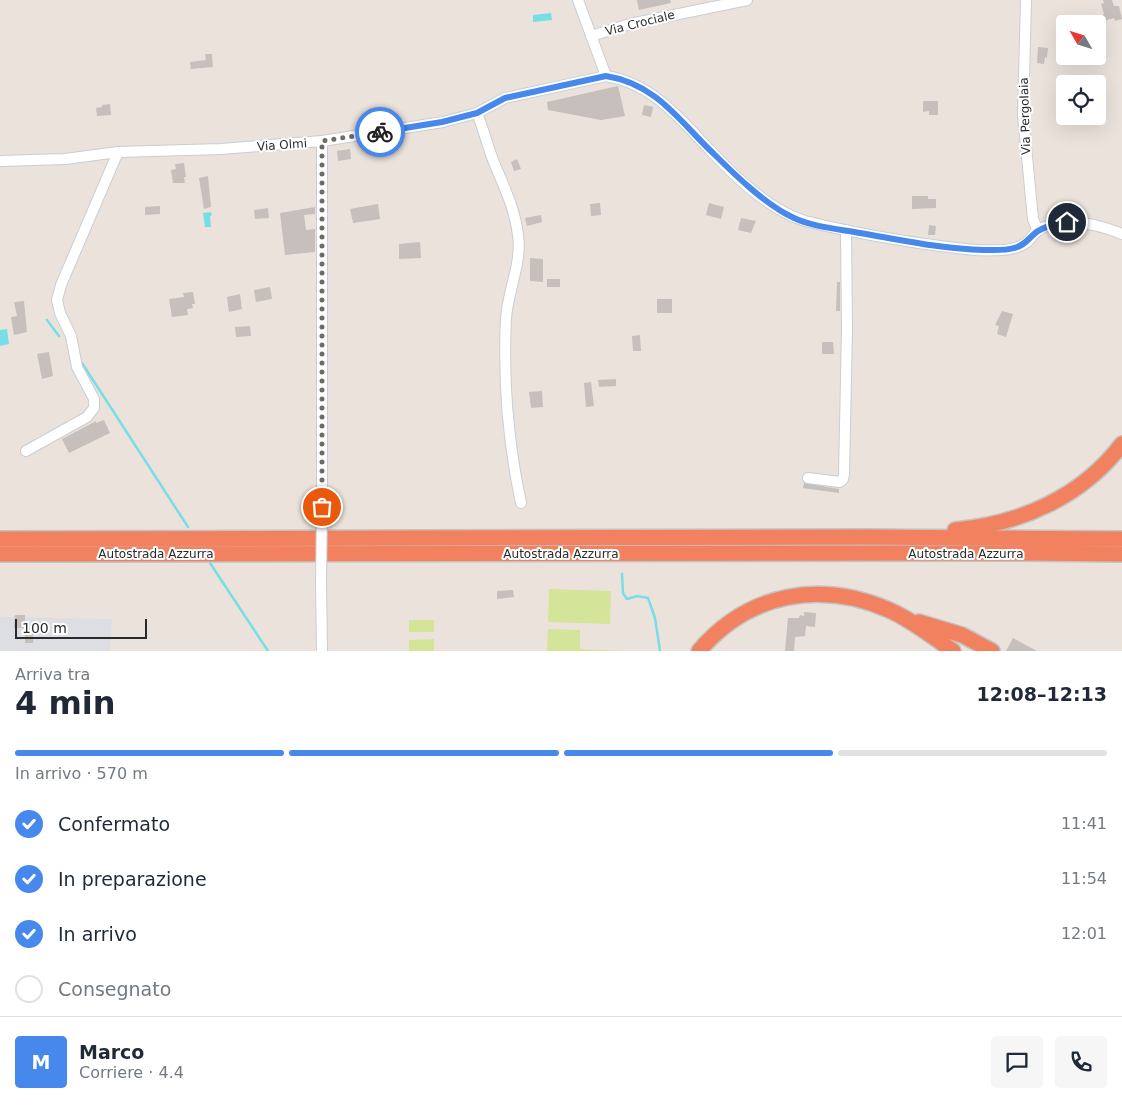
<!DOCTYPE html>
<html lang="it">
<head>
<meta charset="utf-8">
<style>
  :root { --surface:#fff; --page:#f6f6f7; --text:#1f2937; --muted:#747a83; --line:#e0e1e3; --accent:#4788ed }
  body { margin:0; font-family:"DejaVu Sans",sans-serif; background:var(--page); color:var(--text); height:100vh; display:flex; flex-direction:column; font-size:19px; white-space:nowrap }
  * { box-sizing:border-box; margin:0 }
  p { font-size:16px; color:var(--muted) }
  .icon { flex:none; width:28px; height:28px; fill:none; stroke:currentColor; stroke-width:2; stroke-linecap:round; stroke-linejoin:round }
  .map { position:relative; height:651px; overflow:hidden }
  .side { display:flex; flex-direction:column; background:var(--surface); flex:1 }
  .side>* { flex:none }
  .needle { width:32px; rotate:309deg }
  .fabs { position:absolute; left:1056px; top:15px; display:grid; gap:10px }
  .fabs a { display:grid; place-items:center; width:50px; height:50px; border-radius:5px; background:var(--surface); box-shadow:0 5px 20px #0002; font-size:25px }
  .scale { position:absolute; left:15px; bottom:12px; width:132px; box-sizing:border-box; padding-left:5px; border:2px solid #2a2a2a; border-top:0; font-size:14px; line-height:18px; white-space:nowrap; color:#2a2a2a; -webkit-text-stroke:4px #fff; paint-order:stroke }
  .pin { position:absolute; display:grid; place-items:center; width:42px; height:42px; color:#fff; margin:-21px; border:2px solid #fff; border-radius:50%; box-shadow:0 1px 5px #0007 }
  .courier { position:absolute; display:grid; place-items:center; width:50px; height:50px; margin:-25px; border:4px solid #4788ed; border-radius:50%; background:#fff; color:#222; box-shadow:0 1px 6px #0007 }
  .summary em { font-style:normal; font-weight:700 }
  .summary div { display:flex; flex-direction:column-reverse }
  .summary { display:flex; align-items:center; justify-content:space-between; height:85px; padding:0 15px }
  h1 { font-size:32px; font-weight:700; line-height:38px }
  .bar { display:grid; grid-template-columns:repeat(4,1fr); gap:8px 5px; align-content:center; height:60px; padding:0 15px }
  .bar i { height:6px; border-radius:4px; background:var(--line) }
  .bar .on { background:var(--accent) }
  .bar p { grid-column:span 4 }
  .line { display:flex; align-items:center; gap:12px; padding:0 15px; border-top:1px solid var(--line) }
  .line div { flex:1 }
  .round { display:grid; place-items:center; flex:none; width:52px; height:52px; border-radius:5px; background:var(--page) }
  ol { padding:0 15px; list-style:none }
  li { display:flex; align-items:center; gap:15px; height:55px }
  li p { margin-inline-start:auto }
  li .icon { padding:5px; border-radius:50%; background:var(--accent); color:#fff; stroke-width:4 }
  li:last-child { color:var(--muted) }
  li i { width:28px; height:28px; border:2px solid var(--line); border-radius:50% }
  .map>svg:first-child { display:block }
  .industrial { fill:#dddde4 }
  .pitch { fill:#d4e499 }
  .water { fill:#76dfe6 }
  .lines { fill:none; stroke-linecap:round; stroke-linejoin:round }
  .stream { stroke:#76dfe6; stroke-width:2.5 }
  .building { fill:#c6bfbc }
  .minor-casing { stroke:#c8ced6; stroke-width:12 }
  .highway-casing { stroke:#c3c3c3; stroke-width:18 }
  .minor { stroke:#fff; stroke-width:10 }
  .highway { stroke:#f28160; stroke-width:15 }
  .minor-bridge-casing { stroke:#c8ced6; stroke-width:12; stroke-linecap:butt }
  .minor-bridge { stroke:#fff; stroke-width:10 }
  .done { stroke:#6e6a68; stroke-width:5; stroke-dasharray:0 9 }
  .route { stroke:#4788ed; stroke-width:6 }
  .labels { text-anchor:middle; stroke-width:4; stroke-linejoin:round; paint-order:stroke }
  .street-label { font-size:12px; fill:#2a2a2a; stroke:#fff }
</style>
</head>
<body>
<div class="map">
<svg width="1122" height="651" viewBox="0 0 1122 651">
  <rect width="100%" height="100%" fill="#ebe2dc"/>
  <polygon class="industrial" points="0,617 112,619 110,651 0,651"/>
  <g class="pitch">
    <polygon points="549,589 611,591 610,624 548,622"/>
    <rect x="409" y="620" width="25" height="12"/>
    <polygon points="548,629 580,630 580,649 622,651 547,651"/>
    <polygon points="434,639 434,651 409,651 409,640"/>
  </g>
  <g class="water">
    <polygon points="551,13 552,20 533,22 533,15"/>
    <polygon points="210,212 212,214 210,217 211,227 205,227 203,213"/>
    <polygon points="7,329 9,344 0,346 0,330"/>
  </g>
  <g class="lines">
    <g class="stream">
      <polyline points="47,320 59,336"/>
      <polyline points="82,363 188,527"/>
      <polyline points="210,563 268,651"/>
      <polyline points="622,574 623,593 627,599 637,596 648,598 655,618 660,651"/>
    </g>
  </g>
  <g class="building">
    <polygon points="637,0 670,0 671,3 639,10"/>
    <polygon points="1103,0 1112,0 1114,6 1119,6 1122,19 1115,21 1114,18 1104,21 1102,15 1104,14 1101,4 1104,3"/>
    <polygon points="1038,47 1048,48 1047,58 1045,57 1044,64 1037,63"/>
    <polygon points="205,54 212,54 213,67 191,69 190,62 206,60"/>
    <polygon points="618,86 625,116 601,120 548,110 547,102"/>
    <polygon points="923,101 938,101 938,115 929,115 929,111 923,112"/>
    <polygon points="110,104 111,115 97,116 96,108 102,107 102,105"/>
    <polygon points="644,105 653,107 651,117 642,115"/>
    <polygon points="350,149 351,159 338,161 337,151"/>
    <polygon points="517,159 521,169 514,171 511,162"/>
    <polygon points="184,163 186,177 184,177 185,183 173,183 171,170 176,169 175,164"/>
    <polygon points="208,176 211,207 204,209 199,178"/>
    <polygon points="912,196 928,196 928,199 936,199 936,208 912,209"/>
    <polygon points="600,203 601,215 591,216 590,204"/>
    <polygon points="709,203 724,207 721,219 706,215"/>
    <polygon points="378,204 380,219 353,223 350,209"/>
    <polygon points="160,206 160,214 145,215 145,207"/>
    <polygon points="315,207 315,214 304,215 306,230 315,229 315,252 285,255 280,213"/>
    <polygon points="268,208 269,218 255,219 254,210"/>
    <polygon points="541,215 542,222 527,226 525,218"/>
    <polygon points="741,218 756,221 751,233 738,230"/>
    <polygon points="929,225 936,226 935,235 928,235"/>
    <polygon points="420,242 421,258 399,259 399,244"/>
    <polygon points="530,258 543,259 543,282 530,281"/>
    <rect x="547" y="279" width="13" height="8"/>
    <polygon points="837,282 840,282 840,311 836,311"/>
    <polygon points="270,287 272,299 256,302 254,290"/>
    <polygon points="193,292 195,304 192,304 193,308 187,309 188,315 172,317 169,299 184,297 183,293"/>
    <polygon points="240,294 242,309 229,312 227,297"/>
    <rect x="657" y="299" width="15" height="14"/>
    <polygon points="24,301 27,332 14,335 11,317 17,316 14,302"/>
    <polygon points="1002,311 1013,314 1006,337 997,334 999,326 995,325"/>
    <polygon points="250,326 251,336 236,337 235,327"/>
    <polygon points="640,335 641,351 633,351 632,336"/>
    <polygon points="822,342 833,342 834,354 822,354"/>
    <polygon points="49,352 53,376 42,379 37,354"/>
    <polygon points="616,379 616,386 599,387 598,380"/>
    <polygon points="591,382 594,406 586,407 584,383"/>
    <polygon points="542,391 543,407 531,408 529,392"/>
    <polygon points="104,420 110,433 69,453 62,439 96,421 96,423"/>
    <polygon points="804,483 839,489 839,493 803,488"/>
    <polygon points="513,590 514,597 497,599 497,591"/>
    <polygon points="804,612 816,613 815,627 806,626 805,636 795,637 794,651 785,651 788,618 799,618 800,615 804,616"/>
    <polygon points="15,615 25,615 25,628 14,628"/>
    <polygon points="25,628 33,629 33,643 25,643"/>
    <polygon points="1013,638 1037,651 1006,651"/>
  </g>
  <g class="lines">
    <g class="minor-casing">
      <g id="minor">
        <polyline points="578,0 606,76"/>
        <polyline points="1026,0 1023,115 1033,219 1038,231"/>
        <polyline points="591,36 630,24 747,0"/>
        <path d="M 477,113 C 483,128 487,144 493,160 C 503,185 515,208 518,235 C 522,263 508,290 506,318 C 503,380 508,442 521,503"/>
        <path d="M 0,161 L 65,159 L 118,152 L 221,149 L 322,141 L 443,122 L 477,113 L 505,98 L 606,76 C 652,83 680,119 710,150 C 734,176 771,211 805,221 C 845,231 885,238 925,244 C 950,247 976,252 1001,250 C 1010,250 1019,248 1027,242 C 1031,239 1033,234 1037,231 C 1062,214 1097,224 1122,234"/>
        <polyline points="26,451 87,417 94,408 94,399 77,367 71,336 60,313 57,300 61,285 118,152"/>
        <polyline points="808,478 840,482 843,479 844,474 847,329 846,230"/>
        <polyline points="322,507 322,141"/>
        <polyline points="321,582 322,651"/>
      </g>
    </g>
    <g class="highway-casing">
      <g id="highway">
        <path d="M 955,530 C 1020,524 1082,497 1122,444"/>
        <polyline points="0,539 866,537 1122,539"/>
        <polyline points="0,554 1019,553 1122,554"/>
        <polyline points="919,622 962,635 992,651"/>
        <path d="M 699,651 C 748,593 820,580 889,610 C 912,620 933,637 953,651"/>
      </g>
    </g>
    <use href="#minor" class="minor"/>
    <use href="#highway" class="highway"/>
    <g class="minor-bridge-casing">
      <polyline id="minor-bridge" points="321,582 322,507"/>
    </g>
    <use href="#minor-bridge" class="minor-bridge"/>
  </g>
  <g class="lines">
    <polyline class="done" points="322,507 322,141 380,132"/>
    <path class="route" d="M 380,132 L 442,122 L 477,113 L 505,98 L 606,76 C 657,84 680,122 714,154 C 736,176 766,205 794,218 C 813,227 839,229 860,233 C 901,240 942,249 984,250 C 994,250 1004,251 1014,248 C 1025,246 1029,237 1038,231 C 1046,226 1057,224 1067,222"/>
  </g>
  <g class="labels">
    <g class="street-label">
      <text transform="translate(640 23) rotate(-14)" y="4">Via Crociale</text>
      <text transform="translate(1025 116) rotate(-92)" y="4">Via Pergolaia</text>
      <text transform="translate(282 145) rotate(-4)" y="4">Via Olmi</text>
      <text x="156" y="558">Autostrada Azzurra</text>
      <text x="561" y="558">Autostrada Azzurra</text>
      <text x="966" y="558">Autostrada Azzurra</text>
    </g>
  </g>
</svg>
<div class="fabs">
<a><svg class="needle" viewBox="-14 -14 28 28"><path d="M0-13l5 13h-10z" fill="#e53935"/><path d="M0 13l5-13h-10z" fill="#747a83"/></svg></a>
<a><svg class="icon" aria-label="locate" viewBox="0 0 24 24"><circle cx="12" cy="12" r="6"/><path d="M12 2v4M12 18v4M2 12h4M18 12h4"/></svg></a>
</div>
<div class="scale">100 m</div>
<div class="pin" style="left:322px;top:507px;background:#ea580c"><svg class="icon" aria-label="bag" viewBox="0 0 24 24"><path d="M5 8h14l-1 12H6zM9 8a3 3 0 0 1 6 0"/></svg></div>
<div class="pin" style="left:1067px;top:222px;background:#1f2937"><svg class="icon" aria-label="home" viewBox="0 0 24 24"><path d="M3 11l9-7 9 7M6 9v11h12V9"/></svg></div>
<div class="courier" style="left:380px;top:132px"><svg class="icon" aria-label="bike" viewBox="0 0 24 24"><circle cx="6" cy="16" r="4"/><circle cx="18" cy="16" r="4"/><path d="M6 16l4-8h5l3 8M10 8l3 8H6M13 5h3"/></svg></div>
</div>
<section class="side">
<div class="summary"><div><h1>4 min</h1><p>Arriva tra</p></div><em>12:08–12:13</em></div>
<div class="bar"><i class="on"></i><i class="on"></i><i class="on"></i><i></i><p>In arrivo · 570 m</p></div>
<ol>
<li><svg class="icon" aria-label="check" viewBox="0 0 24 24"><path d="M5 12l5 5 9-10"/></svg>Confermato<p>11:41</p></li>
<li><svg class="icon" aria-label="check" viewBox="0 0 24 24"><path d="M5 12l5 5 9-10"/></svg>In preparazione<p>11:54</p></li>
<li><svg class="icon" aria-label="check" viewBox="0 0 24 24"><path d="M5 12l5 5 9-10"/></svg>In arrivo<p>12:01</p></li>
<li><i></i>Consegnato</li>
</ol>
<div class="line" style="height:90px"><b class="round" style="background:var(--accent);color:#fff">M</b><div><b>Marco</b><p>Corriere · 4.4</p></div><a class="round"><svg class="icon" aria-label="chat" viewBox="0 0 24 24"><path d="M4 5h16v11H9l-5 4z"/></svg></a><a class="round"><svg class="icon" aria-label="phone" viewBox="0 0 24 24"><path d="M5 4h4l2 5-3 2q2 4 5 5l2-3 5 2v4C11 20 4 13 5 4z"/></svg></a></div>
</section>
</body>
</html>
